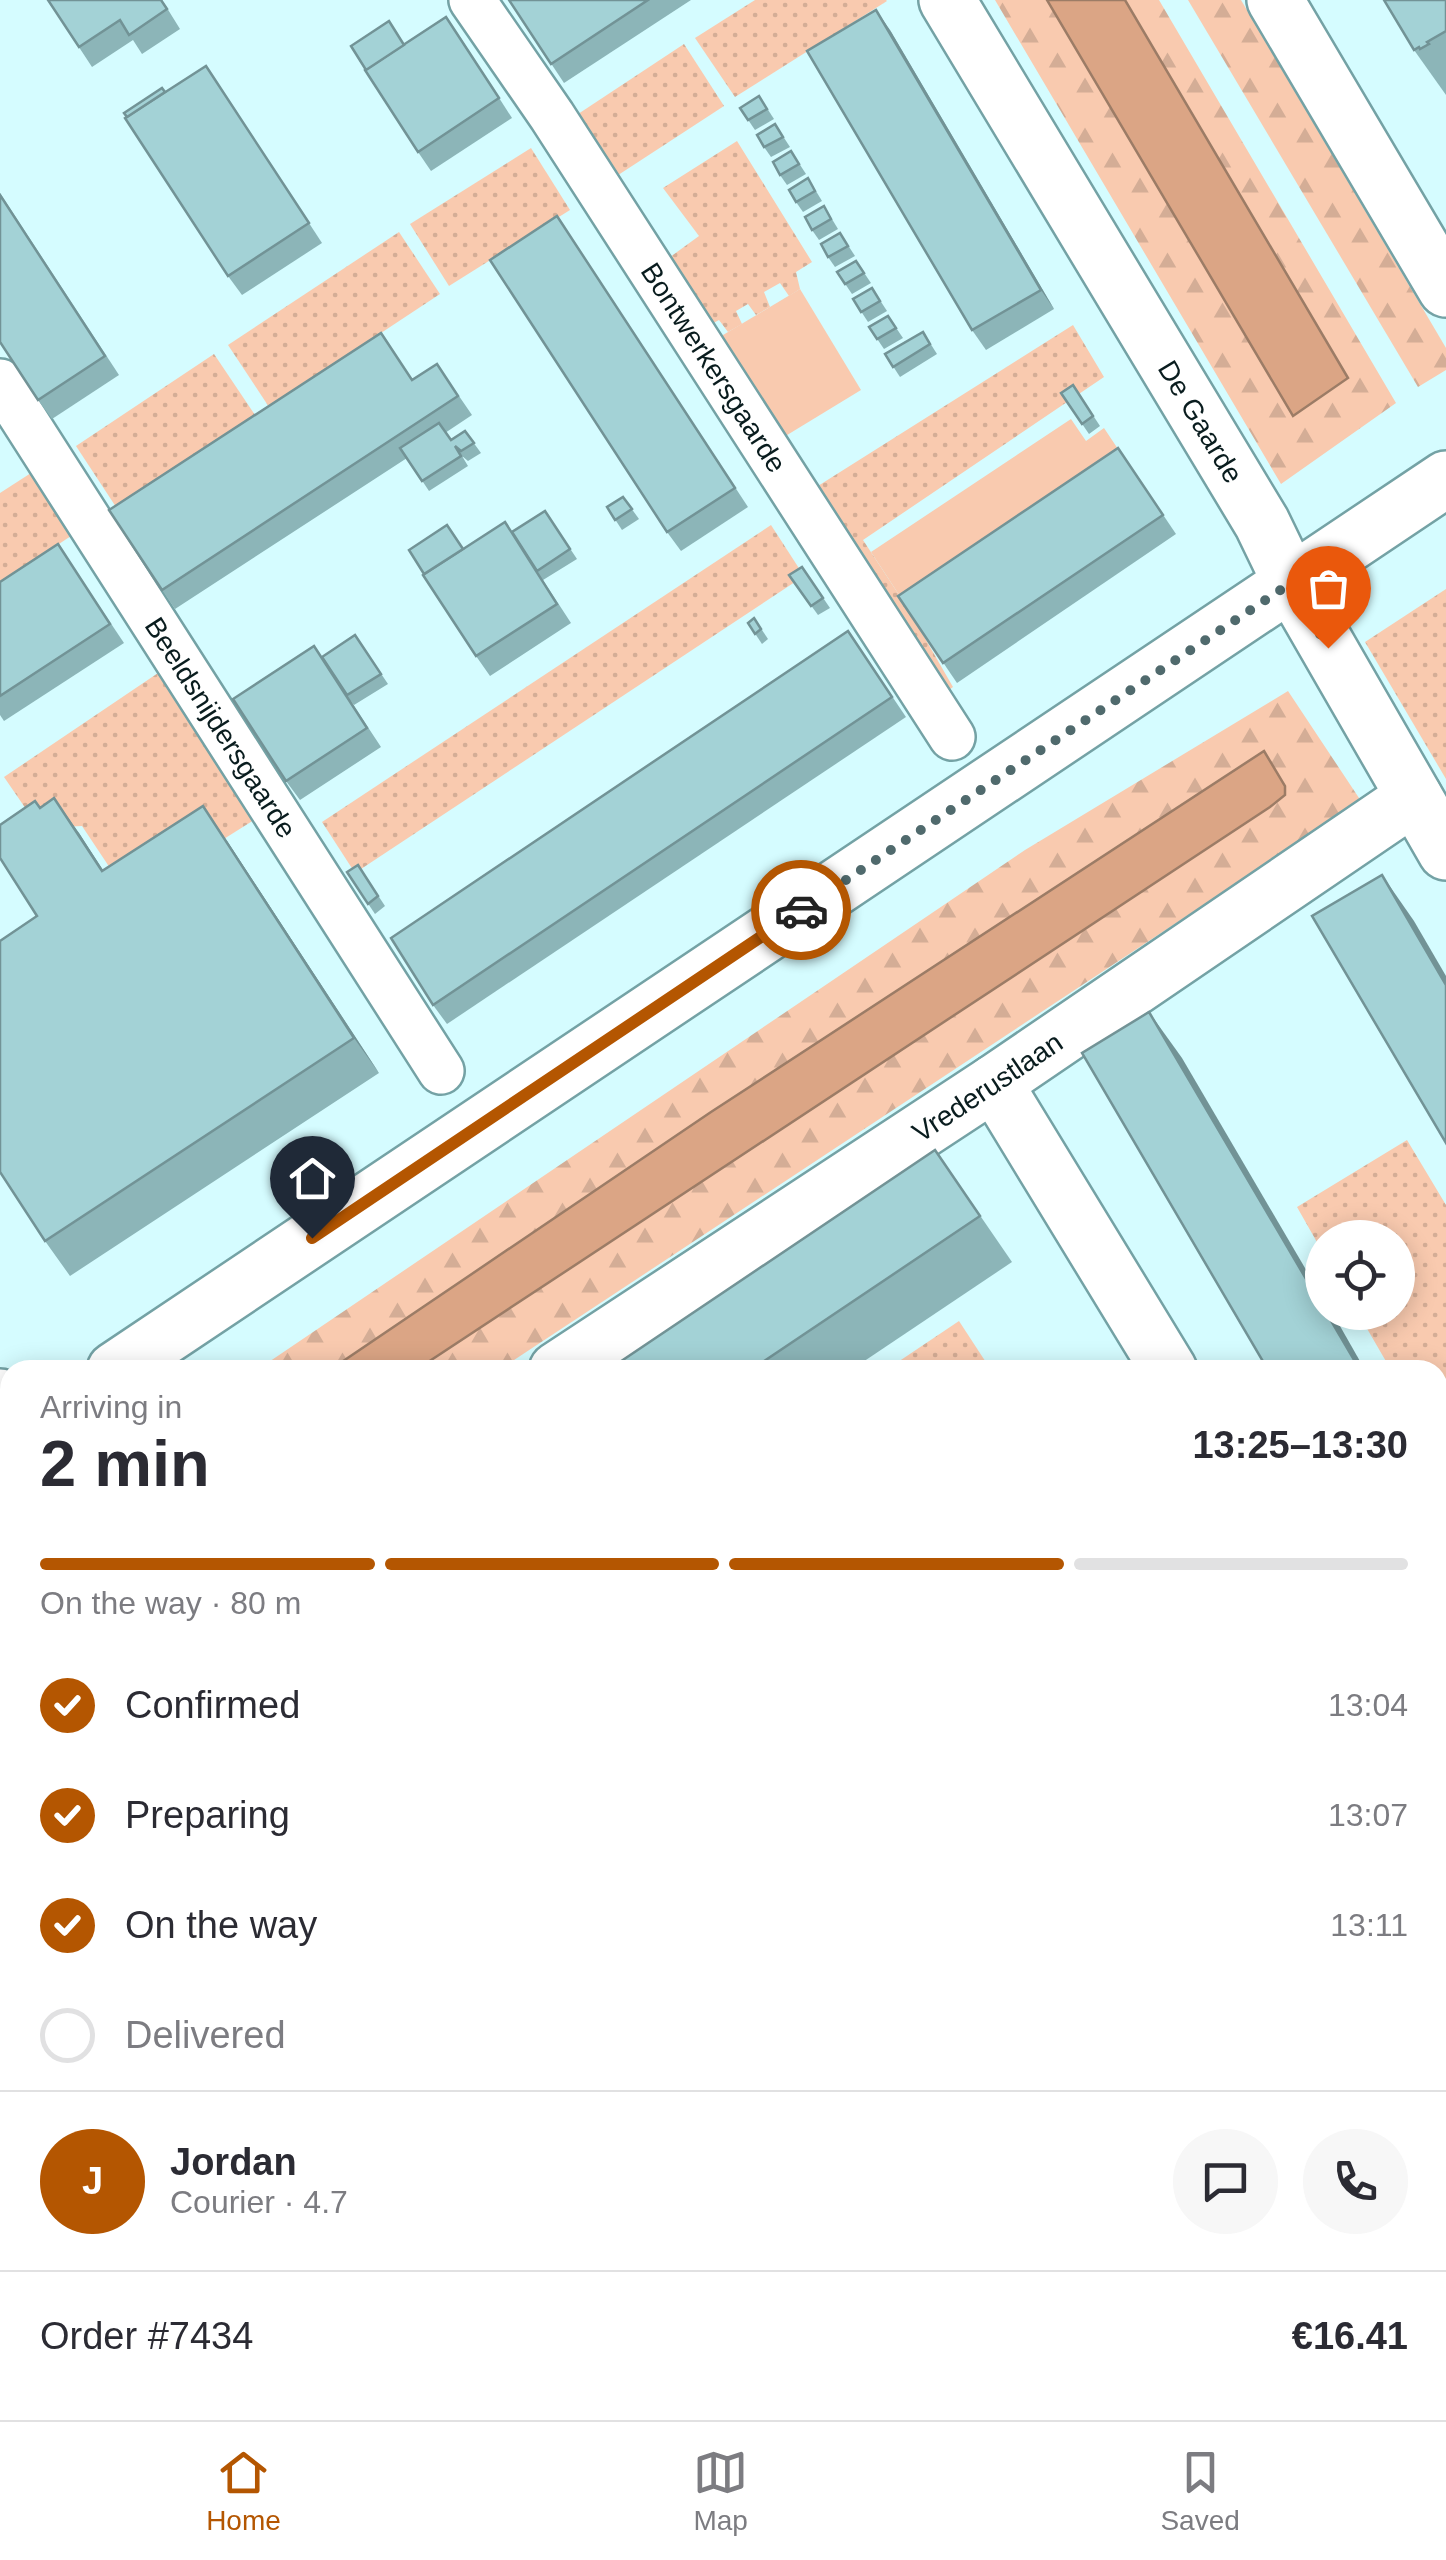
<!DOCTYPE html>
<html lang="en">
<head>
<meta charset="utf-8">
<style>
  :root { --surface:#fff; --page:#f7f7f7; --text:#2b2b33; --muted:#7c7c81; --line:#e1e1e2; --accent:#b45601 }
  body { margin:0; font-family:Helvetica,sans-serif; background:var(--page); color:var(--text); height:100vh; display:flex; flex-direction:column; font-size:38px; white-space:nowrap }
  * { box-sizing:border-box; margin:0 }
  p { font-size:32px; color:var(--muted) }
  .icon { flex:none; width:55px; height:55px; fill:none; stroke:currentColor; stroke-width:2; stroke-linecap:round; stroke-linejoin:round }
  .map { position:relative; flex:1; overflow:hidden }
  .sheet { position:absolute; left:0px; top:1360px; width:1448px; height:1060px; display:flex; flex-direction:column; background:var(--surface); border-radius:30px 30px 0 0; box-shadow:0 5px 25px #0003 }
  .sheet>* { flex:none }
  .fabs { position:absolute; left:1305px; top:1220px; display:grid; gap:20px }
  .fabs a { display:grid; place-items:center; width:110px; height:110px; border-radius:50%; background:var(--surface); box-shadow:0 5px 25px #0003; font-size:50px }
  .pin { position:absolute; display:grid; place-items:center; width:85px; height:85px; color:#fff; margin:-102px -42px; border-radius:50% 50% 50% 0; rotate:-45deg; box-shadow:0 0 10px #0007 }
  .pin .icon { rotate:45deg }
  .courier { position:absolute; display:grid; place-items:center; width:100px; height:100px; margin:-50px; border:8px solid #b45601; border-radius:50%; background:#fff; color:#222; box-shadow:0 2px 12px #0007 }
  .headline em { font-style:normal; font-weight:600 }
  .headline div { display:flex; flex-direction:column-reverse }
  .headline { display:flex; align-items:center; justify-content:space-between; height:170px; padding:0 40px }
  h1 { font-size:65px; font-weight:600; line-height:75px }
  .bar { display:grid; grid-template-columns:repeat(4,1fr); gap:15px 10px; align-content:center; height:120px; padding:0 40px }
  .bar i { height:12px; border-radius:8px; background:var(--line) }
  .bar .active { background:var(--accent) }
  .bar p { grid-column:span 4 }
  .line { display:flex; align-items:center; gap:25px; padding:0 40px; border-top:2px solid var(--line) }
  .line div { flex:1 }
  .round { display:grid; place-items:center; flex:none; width:105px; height:105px; border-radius:52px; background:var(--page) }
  ol { padding:0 40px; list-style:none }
  li { display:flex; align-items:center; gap:30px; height:110px }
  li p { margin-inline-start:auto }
  li .icon { padding:10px; border-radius:50%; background:var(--accent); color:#fff; stroke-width:4 }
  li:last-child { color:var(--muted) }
  li i { width:55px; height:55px; border:5px solid var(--line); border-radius:50% }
  .menu { display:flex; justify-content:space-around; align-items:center; height:140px; border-top:2px solid var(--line); background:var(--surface); font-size:28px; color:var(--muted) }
  .menu a { display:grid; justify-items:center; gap:5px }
  .menu .active { color:var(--accent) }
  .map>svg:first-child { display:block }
  .grass { fill:url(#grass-dots) }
  .forest { fill:url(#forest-firs) }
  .green { fill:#f9caaf }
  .water { fill:#dba585; stroke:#9c7c66; stroke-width:2.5 }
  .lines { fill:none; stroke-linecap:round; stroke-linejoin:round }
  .pedestrian-casing { stroke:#74a2a5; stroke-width:50 }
  .minor-casing { stroke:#74a2a5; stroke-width:60 }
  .secondary-casing { stroke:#74a2a5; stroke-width:60 }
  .pedestrian { stroke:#fff; stroke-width:45 }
  .minor { stroke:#fff; stroke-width:55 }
  .secondary { stroke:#fff; stroke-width:55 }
  .wall { fill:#8cb5b8 }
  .shaded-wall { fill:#729396 }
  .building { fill:#a3d2d6; stroke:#729396; stroke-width:2.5 }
  .done { stroke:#506a6d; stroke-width:10; stroke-dasharray:0 18 }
  .route { stroke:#b45601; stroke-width:12 }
  .labels { text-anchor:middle; stroke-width:9; stroke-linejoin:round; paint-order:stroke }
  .street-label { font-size:28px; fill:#091c1e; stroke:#d5fcff }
</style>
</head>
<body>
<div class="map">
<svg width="1446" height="2420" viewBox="0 0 1446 2420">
  <defs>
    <pattern id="grass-dots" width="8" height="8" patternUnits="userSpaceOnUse" patternTransform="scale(2.5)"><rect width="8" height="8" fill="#f9caaf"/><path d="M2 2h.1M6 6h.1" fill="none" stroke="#d4ad96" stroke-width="1.8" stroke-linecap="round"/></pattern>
    <pattern id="forest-firs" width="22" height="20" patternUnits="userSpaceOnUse" patternTransform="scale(2.5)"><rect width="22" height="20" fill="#f9caaf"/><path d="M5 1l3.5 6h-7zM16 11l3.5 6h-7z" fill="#d4ad96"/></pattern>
  </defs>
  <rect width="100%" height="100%" fill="#d5fcff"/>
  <g class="grass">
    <polygon points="755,0 886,0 887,1 735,97 695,38"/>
    <polygon points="684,44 724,106 609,181 569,120"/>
    <polygon points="737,141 812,262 796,272 800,289 789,296 780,283 764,292 770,307 756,315 748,304 736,311 742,324 728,332 719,320 706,327 666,260 699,236 663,188"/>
    <polygon points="531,148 570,210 449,286 410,224"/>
    <polygon points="399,232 440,294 269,407 228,345"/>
    <polygon points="1073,325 1104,377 863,540 907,607 953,687 943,694 810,491"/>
    <polygon points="214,354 255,415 116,507 76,446"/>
    <polygon points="31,473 71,536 0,583 0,493"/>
    <polygon points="771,525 804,576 355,873 322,822"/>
    <polygon points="1446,589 1446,779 1365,642"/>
    <polygon points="161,671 257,818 130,898 82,826 39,828 4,777"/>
    <polygon points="1407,1140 1446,1205 1446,1465 1438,1450 1438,1370 1391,1370 1358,1313 1398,1312 1398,1238 1322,1238 1322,1251 1297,1207"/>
    <polygon points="959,1321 991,1370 886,1370"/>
    <polygon points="0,2110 10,2125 10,2188 0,2200"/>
    <polygon points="1438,2159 1446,2174 1446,2279 1444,2277 1438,2281"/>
    <polygon points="1446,2337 1446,2409 1438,2396 1438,2342"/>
  </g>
  <g class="forest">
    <polygon points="995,0 1047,0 1293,415 1348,377 1125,0 1159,0 1396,403 1281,484"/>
    <polygon points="1188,0 1241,0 1446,348 1446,370 1418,387"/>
    <polygon points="1288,691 1361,801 499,1370 416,1370 1270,807 1285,795 1285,786 1264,752 711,1112 330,1370 257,1370 1025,850"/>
    <polygon points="0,1642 10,1657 10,1699 0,1704"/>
    <polygon points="10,1758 10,2050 0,2035 0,1765"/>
    <polygon points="10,2188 10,2308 0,2316 0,2200"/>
    <polygon points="421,2410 504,2410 511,2420 426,2420"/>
  </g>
  <g class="green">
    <polygon points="800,289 861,390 774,443 713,341"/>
    <polygon points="1071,419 1086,441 1104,428 1126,461 907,607 871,552"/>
    <polygon points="1444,2277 1446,2337 1438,2342 1438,2281"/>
  </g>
  <g class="water">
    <polygon points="1047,0 1125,0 1348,378 1293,416"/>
    <polygon points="1264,751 1285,786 1285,795 1270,807 416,1370 330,1370 711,1112"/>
    <polygon points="0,2035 10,2050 10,2125 0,2110"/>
    <polygon points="258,2410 309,2410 321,2420 269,2420"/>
  </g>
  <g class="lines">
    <g class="pedestrian-casing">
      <g id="pedestrian">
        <path id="s1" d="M 472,0 L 552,116 L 952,737"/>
        <path id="s2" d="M 0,382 L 441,1071"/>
      </g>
    </g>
    <g class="minor-casing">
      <g id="minor">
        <path id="s3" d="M 947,0 L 1262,523 L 1291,583 L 1446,852"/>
        <polyline points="1275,0 1446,289"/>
        <polyline points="994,1083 1169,1370"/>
        <polyline points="115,1370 1446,479"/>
        <path id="s4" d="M 557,1370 L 994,1083 L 1414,797"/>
        <polyline points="0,1448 10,1441"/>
        <polyline points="1438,1826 1446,1841"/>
      </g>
    </g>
    <g class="secondary-casing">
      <g id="secondary">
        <polyline points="0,1397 10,1412"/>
        <polyline points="0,1501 10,1517"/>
        <polyline points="588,2410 595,2420"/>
        <polyline points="672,2410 678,2420"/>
      </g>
    </g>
    <use href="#pedestrian" class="pedestrian"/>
    <use href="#minor" class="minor"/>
    <use href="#secondary" class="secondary"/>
  </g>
  <g class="wall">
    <polygon points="48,0 162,0 180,29 142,54 133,40 92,67"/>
    <polygon points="509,0 691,0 564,83"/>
    <polygon points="1446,0 1446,95 1414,50"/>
    <polygon points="890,30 1054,309 986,350 972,330"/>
    <polygon points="460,37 512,118 431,171 418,152 404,45"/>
    <polygon points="219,85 322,243 242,295 228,276 165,92"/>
    <polygon points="759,96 774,119 755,130 740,108"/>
    <polygon points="775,124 790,147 771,157 764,147"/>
    <polygon points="791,151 806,174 787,185 780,175"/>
    <polygon points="808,178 822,201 803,212 796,202"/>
    <polygon points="0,193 119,375 52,419 38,400"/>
    <polygon points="824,206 838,229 819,240 812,230"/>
    <polygon points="557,216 748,507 681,551 667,532"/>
    <polygon points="840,233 855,256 835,267 828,257"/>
    <polygon points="856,261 871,283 852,294 837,272"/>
    <polygon points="872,288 887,311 868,322 853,299"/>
    <polygon points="888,316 903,338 884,349 869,327"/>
    <polygon points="923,332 937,354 900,377 885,354"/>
    <polygon points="381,333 412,380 437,364 472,415 445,433 451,440 465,431 481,453 468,461 462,456 468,466 429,491 407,458 175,609 162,590"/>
    <polygon points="1073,385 1100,426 1089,434 1061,393"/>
    <polygon points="1118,448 1176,534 957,683 898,596"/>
    <polygon points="623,497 639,519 622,530 607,507"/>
    <polygon points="545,511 577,559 543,580 571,623 490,676 476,656 463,549 512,532"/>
    <polygon points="71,564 124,643 4,721 0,715 0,582"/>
    <polygon points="802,567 830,608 818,615 789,575"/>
    <polygon points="754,618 768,639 762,644 748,623"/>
    <polygon points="848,631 906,717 447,1024 433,1005"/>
    <polygon points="355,635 388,684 354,705 350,700 381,747 300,800 286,781 322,657"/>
    <polygon points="40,808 79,833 103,871 227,841 379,1073 70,1276 45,1241 37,916"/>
    <polygon points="358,865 385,906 375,914 347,872"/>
    <polygon points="935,1150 1012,1262 851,1370 608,1370"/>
    <polygon points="1438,1492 1446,1507 1446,1619 1438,1624"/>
    <polygon points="60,2410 116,2410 118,2414 106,2420 66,2420"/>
    <polygon points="820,2410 965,2410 950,2420 809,2420"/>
  </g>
  <g class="shaded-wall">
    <polygon points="876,10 890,30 1054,309 1041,290"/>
    <polygon points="54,798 79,833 127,907 102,871"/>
    <polygon points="203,806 227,841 379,1073 354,1038"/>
    <polygon points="1382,875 1414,921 1446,976 1446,985"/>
    <polygon points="1149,1012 1182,1058 1322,1297 1322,1306"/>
    <polygon points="1326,1312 1332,1312 1365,1370 1360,1370"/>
    <polygon points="1438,1492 1446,1507 1446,1516 1438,1501"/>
    <polygon points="1438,1999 1446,2014 1446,2023 1438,2008"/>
  </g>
  <g class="building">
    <polygon points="48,0 161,0 167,9 129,35 120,20 79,47"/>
    <polygon points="509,0 648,0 551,64"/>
    <polygon points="1384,0 1446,0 1446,31 1427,42 1429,44 1420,49 1419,47 1414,50"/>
    <polygon points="876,10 1041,290 972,330 807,51"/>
    <polygon points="446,17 499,98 418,152 365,70"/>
    <polygon points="389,21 404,45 366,70 351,46"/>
    <polygon points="206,66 309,223 228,276 125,118"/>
    <polygon points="162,88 165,92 127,117 124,113"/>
    <polygon points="759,96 767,109 748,120 740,108"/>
    <polygon points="775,124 783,137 764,147 757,135"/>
    <polygon points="791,151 799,164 780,175 773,162"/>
    <polygon points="808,178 815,191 796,202 789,190"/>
    <polygon points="0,195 105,356 38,400 0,342"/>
    <polygon points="824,206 831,219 812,230 805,217"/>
    <polygon points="557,216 735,488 667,532 490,260"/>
    <polygon points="840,233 848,246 828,257 821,244"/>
    <polygon points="856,261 864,273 845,284 837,272"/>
    <polygon points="872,288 880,301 861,312 853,299"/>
    <polygon points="888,316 896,328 877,339 869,327"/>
    <polygon points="923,332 930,344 893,367 885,354"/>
    <polygon points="381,333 412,380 437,364 458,396 162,590 109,510"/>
    <polygon points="1073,385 1093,416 1082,424 1061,393"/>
    <polygon points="439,423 451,440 465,431 474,443 461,451 455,446 461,456 422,481 400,448"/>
    <polygon points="1118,448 1163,515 943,663 898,596"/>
    <polygon points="623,497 632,509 615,520 607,507"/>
    <polygon points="545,511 570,549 537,571 512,532"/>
    <polygon points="505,522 557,604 476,656 423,575"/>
    <polygon points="447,525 463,549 424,574 409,550"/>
    <polygon points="58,544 110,624 0,696 0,582"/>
    <polygon points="802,567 823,598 811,606 789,575"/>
    <polygon points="754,618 761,629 755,634 748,623"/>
    <polygon points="848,631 892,697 433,1005 391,938"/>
    <polygon points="355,635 381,674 347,695 322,657"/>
    <polygon points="314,646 367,728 286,781 233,699"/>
    <polygon points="54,798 102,871 203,806 354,1038 45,1241 0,1172 0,941 37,916 0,858 0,825 35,801 40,808"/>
    <polygon points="358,865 378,896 368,904 347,872"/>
    <polygon points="1382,875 1446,985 1446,1143 1312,916"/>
    <polygon points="1149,1012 1322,1306 1322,1312 1326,1312 1360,1370 1268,1370 1082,1053"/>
    <polygon points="935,1150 980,1216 751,1370 608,1370"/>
    <polygon points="1438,1501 1446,1516 1446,1554 1438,1559"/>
    <polygon points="1446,1634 1446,1673 1438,1678 1438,1639"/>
    <polygon points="1446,1677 1446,1716 1438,1701 1438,1682"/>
    <polygon points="1438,2008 1446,2023 1446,2167 1438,2153"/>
    <polygon points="0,2398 18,2420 0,2420"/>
    <polygon points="60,2410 73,2410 62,2415"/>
    <polygon points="820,2410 860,2410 867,2420 809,2420 808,2418"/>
    <polygon points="860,2410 922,2410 907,2420 867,2420"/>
    <polygon points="1117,2410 1223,2410 1230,2420 1124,2420"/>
  </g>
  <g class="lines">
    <polyline class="done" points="801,910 1291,583 1328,648"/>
    <polyline class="route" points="312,1238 801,910"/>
  </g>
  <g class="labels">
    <g class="street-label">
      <text dy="10" stroke="none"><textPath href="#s1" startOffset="440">Bontwerkersgaarde</textPath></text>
      <text dy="10" stroke="none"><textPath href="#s3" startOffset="492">De Gaarde</textPath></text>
      <text dy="10" stroke="none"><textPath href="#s2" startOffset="410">Beeldsnijdersgaarde</textPath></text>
      <text dy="10" stroke="none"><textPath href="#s4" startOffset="515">Vrederustlaan</textPath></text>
    </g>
  </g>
</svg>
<div class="fabs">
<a><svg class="icon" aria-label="locate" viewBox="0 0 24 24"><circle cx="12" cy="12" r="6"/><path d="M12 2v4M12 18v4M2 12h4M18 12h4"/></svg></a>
</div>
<div class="pin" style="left:1328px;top:648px;background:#ea580c"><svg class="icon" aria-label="bag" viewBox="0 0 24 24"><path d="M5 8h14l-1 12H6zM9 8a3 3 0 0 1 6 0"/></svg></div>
<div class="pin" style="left:312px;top:1238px;background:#1f2937"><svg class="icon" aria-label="home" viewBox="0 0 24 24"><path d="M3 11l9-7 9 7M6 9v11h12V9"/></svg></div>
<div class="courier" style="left:801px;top:910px"><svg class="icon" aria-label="car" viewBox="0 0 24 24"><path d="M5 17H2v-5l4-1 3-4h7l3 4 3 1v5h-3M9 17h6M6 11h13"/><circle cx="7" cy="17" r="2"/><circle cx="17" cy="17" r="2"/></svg></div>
<section class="sheet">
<div class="headline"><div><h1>2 min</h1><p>Arriving in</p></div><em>13:25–13:30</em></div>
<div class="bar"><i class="active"></i><i class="active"></i><i class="active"></i><i></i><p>On the way · 80 m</p></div>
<ol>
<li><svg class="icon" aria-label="check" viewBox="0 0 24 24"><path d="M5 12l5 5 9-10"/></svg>Confirmed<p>13:04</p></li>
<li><svg class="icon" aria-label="check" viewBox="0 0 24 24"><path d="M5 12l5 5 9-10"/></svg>Preparing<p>13:07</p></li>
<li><svg class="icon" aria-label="check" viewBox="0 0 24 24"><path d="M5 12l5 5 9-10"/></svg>On the way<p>13:11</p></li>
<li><i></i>Delivered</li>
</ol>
<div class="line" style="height:180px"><b class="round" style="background:var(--accent);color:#fff">J</b><div><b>Jordan</b><p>Courier · 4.7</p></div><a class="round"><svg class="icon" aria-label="chat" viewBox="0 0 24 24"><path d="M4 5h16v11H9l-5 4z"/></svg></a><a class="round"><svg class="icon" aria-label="phone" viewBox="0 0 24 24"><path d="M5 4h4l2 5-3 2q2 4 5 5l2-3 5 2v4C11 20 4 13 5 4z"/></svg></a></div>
<div class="line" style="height:130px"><div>Order #7434</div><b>€16.41</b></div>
</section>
</div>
<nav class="menu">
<a class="active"><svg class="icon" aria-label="home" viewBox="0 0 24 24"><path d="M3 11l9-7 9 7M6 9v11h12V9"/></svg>Home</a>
<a><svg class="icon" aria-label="map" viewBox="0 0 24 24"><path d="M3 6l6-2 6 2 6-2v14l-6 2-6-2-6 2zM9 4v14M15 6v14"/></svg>Map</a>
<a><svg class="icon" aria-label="saved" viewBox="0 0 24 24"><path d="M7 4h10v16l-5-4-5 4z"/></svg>Saved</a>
</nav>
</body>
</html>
